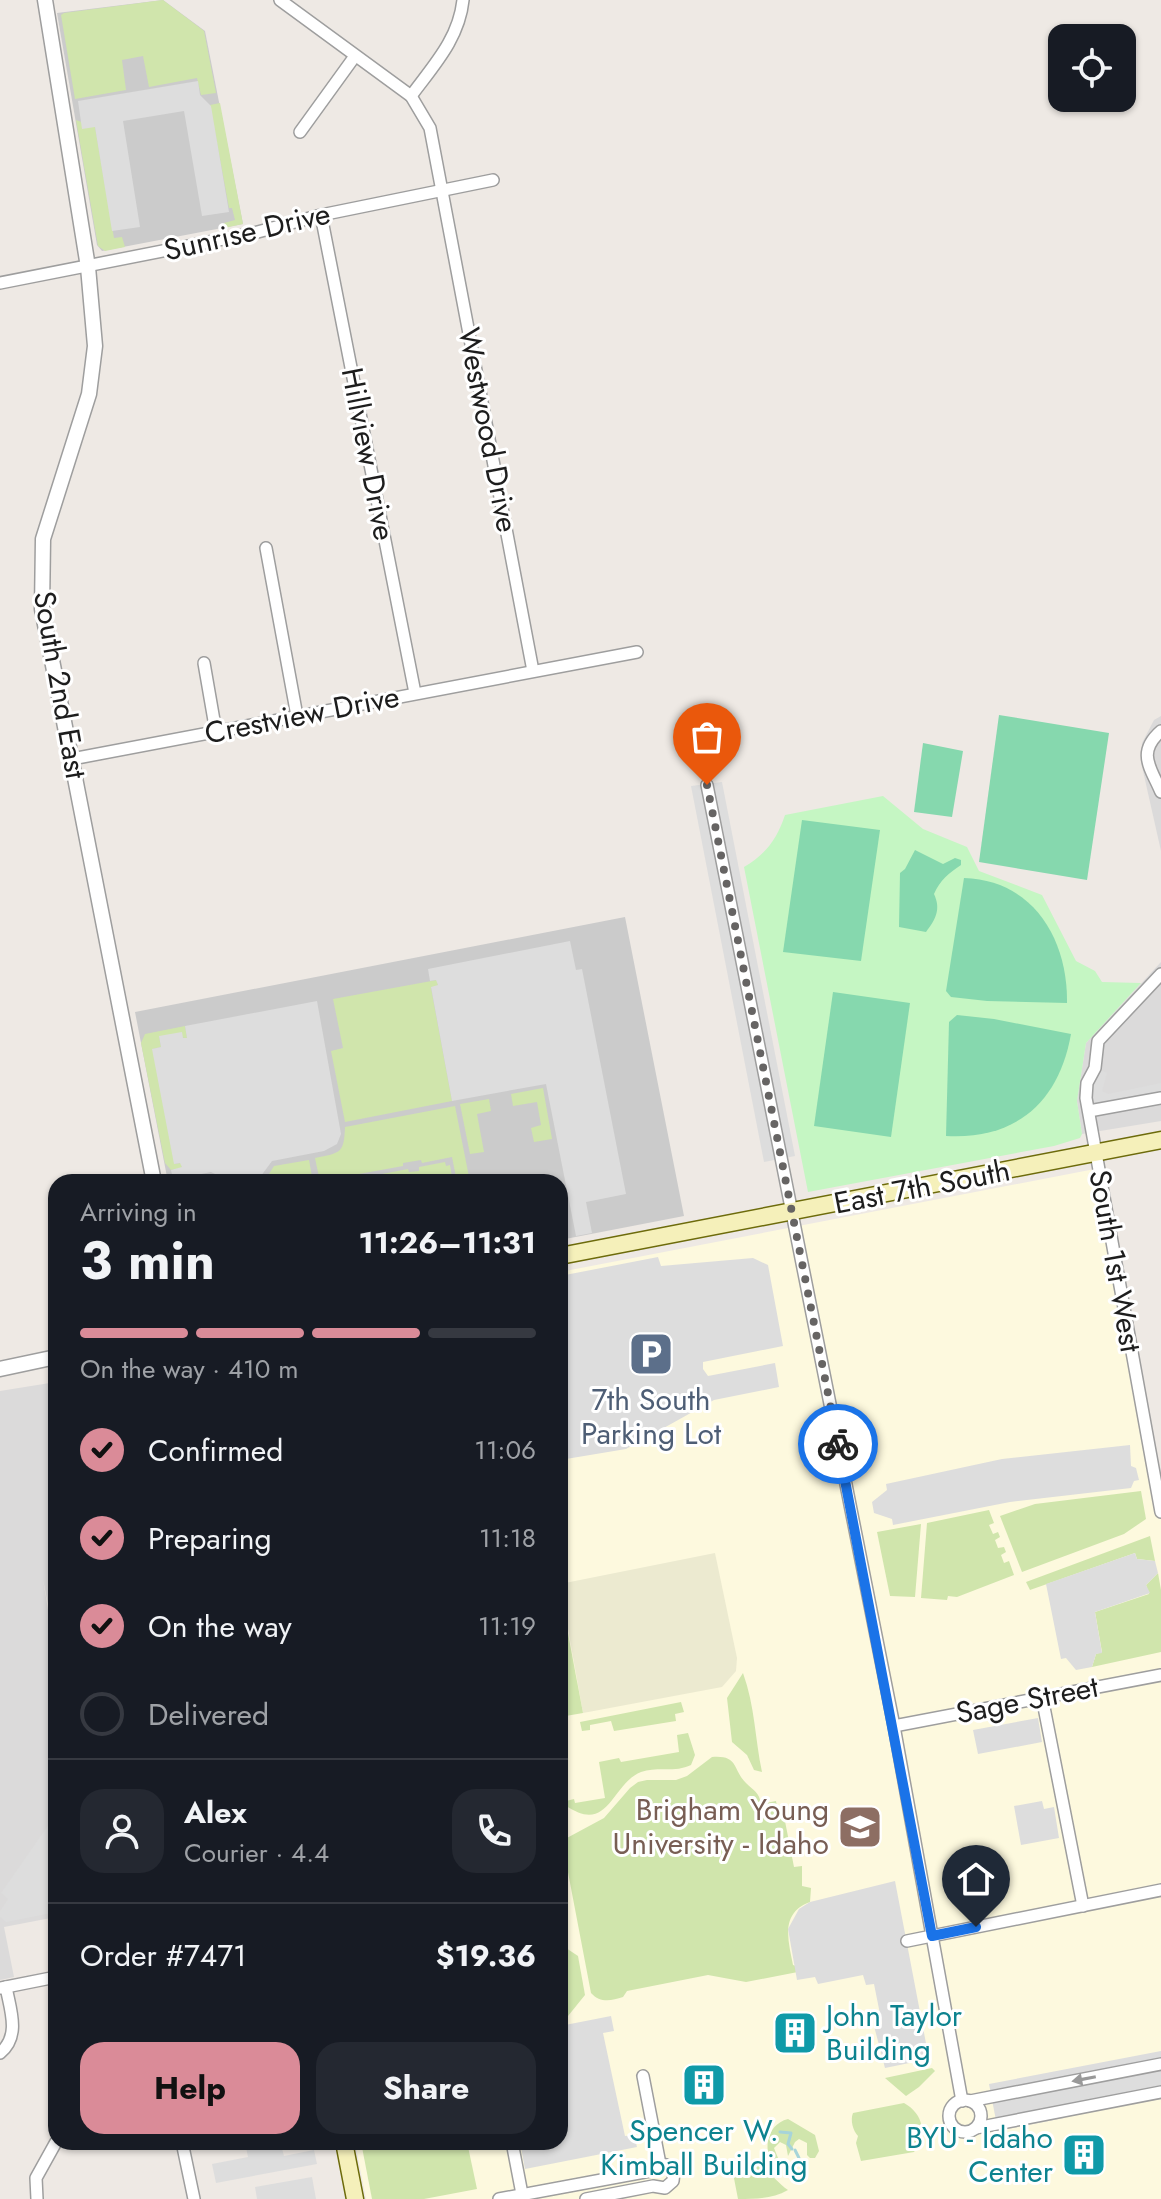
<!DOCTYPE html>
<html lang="en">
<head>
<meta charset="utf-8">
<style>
  :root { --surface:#171b24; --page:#242831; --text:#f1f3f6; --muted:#9ea1a6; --line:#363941; --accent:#da8b98 }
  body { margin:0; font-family:Jost,sans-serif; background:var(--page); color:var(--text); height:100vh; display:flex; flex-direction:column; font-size:30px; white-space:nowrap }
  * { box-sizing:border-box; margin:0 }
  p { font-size:26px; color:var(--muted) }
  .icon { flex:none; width:44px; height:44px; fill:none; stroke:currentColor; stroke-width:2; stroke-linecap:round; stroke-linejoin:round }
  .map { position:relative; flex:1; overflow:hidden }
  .drawer { position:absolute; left:48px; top:1174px; width:520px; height:976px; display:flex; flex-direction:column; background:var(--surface); border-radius:24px; box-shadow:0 2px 6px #0004 }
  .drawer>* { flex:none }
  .controls { position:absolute; left:1048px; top:24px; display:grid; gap:16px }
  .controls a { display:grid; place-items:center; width:88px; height:88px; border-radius:16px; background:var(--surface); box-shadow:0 2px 6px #0004; font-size:40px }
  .pin { position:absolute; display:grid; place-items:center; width:68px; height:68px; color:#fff; margin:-82px -34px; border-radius:50% 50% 50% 0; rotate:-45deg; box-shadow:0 0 8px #0007 }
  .pin .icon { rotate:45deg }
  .courier { position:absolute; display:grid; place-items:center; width:80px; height:80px; margin:-40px; border:6px solid #1a73e8; border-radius:50%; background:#fff; color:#222; box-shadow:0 2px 10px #0007 }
  .overview em { font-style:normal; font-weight:700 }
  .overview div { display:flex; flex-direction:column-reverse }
  .overview { display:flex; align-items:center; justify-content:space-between; height:136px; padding:0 32px }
  h1 { font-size:52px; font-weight:700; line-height:60px }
  .bar { display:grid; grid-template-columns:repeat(4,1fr); gap:12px 8px; align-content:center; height:96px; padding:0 32px }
  .bar i { height:10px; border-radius:6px; background:var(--line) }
  .bar .active { background:var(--accent) }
  .bar p { grid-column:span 4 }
  .line { display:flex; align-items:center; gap:20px; padding:0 32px; border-top:2px solid var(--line) }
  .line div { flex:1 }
  .round { display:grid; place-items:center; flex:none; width:84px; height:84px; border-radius:24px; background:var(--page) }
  ol { padding:0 32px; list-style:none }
  li { display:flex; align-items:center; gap:24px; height:88px }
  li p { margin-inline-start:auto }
  li .icon { padding:8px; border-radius:50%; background:var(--accent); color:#111; stroke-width:4 }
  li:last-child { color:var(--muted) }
  li i { width:44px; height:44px; border:4px solid var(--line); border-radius:50% }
  .button { display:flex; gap:16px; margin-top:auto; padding:16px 32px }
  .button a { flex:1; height:92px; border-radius:24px; background:var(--accent); color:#111; font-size:32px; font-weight:700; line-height:92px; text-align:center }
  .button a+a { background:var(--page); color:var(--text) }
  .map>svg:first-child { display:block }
  .residential { fill:#dbdada }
  .education { fill:#fdf9de }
  .religious { fill:#cbcbcb }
  .farmland { fill:#ecead0 }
  .grass { fill:#d0e5ac }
  .park { fill:#c5f6c3 }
  .pitch { fill:#86d8ae }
  .parking { fill:#ddd }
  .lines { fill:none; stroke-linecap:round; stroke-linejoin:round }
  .stream { stroke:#a7d4d9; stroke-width:3 }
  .minor-casing { stroke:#9e9e9e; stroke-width:14 }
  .tertiary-casing { stroke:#9e9e9e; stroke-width:17 }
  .secondary-casing { stroke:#6d6b0b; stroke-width:19 }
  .minor { stroke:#fff; stroke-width:11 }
  .tertiary { stroke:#fff; stroke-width:14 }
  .secondary { stroke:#f5f0ba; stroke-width:16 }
  .oneway { fill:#999 }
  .done { stroke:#666463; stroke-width:8; stroke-dasharray:0 14.4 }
  .route { stroke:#1a73e8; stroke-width:10 }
  .labels { text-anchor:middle; stroke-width:6; stroke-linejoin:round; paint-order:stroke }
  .street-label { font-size:30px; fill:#1d1d1d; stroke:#fff }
  .service-label { font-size:30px; fill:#4e5e75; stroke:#fff }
  .education-label { font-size:30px; fill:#785e54; stroke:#fff; text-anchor:end }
  .culture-label { font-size:30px; fill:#0d838f; stroke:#fff; text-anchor:start }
</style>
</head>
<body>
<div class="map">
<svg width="1161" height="2199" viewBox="0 0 1161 2199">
  <rect width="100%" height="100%" fill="#eee9e4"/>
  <g class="residential">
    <polygon points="1161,716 1161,851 1141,762 1142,743 1154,720"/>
    <polygon points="1161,962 1161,1121 1082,1134 1077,1101 1086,1043"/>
    <polygon points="56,1382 56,1642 43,1580 56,1657 56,1917 4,1927 14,1977 0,1980 0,1391"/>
  </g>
  <polygon class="education" points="1100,1168 1161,1512 1161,2199 366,2199 355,2142 560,2142 560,1272"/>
  <g class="religious">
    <polygon points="163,0 205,31 243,224 102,251 97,245 57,13"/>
    <polygon points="625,917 684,1216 560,1240 560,1182 168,1182 135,1012"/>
  </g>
  <polygon class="farmland" points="715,1553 737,1658 736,1671 722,1687 583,1713 560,1584"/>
  <g class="grass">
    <polygon points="163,0 204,31 216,93 201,95 197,78 149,87 143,56 122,60 126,90 75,99 61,15 64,13"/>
    <polygon points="220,103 243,224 224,228 224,223 235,220 232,208 229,208 210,105"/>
    <polygon points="76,120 95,127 114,238 122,237 125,247 105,251 98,246"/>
    <polygon points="437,980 438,986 431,988 452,1101 345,1122 331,1051 343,1048 333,999"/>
    <polygon points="185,1026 187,1038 159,1036 161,1047 153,1049 175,1164 181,1163 182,1168 171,1170 165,1163 141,1043 145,1034"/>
    <polygon points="543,1088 552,1139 534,1142 531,1128 541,1125 537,1102 513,1106 511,1094"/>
    <polygon points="489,1099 491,1111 477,1114 484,1152 470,1154 460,1104"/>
    <path d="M 455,1106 L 470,1182 L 457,1182 L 452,1157 L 422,1163 L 421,1160 L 403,1163 L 403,1166 L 348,1176 L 349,1182 L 320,1182 L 315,1158 C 341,1153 344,1153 345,1127 Z"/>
    <polygon points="309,1160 313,1182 264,1182 274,1166"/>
    <polygon points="445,1162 446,1166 450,1165 453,1182 357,1182 356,1179 408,1169 409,1172 419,1171 419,1167"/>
    <polygon points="1141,1491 1146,1519 1124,1534 1022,1572 1000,1516 1035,1504"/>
    <polygon points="989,1510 994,1523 989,1525 993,1534 998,1532 1000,1537 995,1540 998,1548 1004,1547 1006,1552 1001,1555 1004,1563 1009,1561 1014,1575 957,1597 948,1596 947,1600 921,1598 927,1523"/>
    <polygon points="921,1524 915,1597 890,1596 877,1532"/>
    <polygon points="1150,1536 1155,1561 1137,1559 1135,1553 1030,1590 1026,1582"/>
    <polygon points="1158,1573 1161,1590 1161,1652 1092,1667 1096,1654 1102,1652 1095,1612 1149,1594 1146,1585"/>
    <polygon points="560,1591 583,1713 560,1717"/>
    <path d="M 743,1673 C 755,1706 755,1739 762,1772 L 754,1770 L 747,1755 L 732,1742 L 727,1698 Z"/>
    <polygon points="681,1702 684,1712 675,1714 676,1721 614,1731 611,1721 590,1725 590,1730 582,1731 580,1722"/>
    <path d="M 688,1733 L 695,1755 L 691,1765 C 675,1773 658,1766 641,1772 C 611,1784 609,1836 565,1805 L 566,1801 L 574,1799 L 575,1803 L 605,1798 L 599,1762 L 619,1758 L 621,1762 L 679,1752 L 677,1735 Z"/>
    <path d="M 712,1757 C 739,1755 732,1769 746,1783 C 754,1791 759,1792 761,1804 L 776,1801 L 778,1812 L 783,1811 L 794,1867 L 802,1866 L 802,1886 L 811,1888 L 810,1902 C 780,1913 788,1940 793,1965 L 808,1970 L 746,1982 L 708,1975 L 627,1991 L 623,1997 C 611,2001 600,2003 591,1993 L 563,1846 L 565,1839 L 604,1818 L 630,1788 L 638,1782 L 647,1780 L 676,1780 L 687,1776 Z"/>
    <polygon points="560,1944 578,1956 585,1995 568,2016 560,2019"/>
    <polygon points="932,2068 935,2071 919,2087 906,2096 885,2078"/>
    <path d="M 904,2103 C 924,2114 927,2135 914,2152 L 861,2161 L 856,2143 L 858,2136 C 853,2131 850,2120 853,2113 Z"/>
    <path d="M 788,2119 L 815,2135 L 819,2151 L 815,2158 L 810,2158 L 807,2155 L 807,2143 L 799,2139 L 795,2142 L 788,2156 L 786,2145 L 780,2142 L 774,2148 L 778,2158 L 776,2169 C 762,2153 765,2125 788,2119 Z"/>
    <polygon points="361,2142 467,2142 477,2189 424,2199 372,2199"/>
    <path d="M 750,2163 C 765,2164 776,2182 788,2190 C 772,2199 756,2199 738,2199 L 732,2168 Z"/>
  </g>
  <path class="park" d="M 883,796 L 923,829 L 967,847 L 979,871 L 1042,895 L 1076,961 L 1095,971 L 1102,982 L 1141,983 L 1086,1043 L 1077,1101 L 1082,1134 L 1080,1138 L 1054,1146 L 808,1192 L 744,867 C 766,854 777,839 785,815 Z"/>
  <g class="pitch">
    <polygon points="999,715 1109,733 1087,880 979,862"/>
    <polygon points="923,743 963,751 952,817 914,812"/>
    <polygon points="802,820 880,830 861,961 783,952"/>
    <path d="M 915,850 L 943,864 L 955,858 L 961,860 L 961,865 C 949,873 940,880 934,894 C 941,909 936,919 926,932 L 899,927 L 900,873 L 905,869 Z"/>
    <path d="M 964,878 C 1033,880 1068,939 1067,1003 L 987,1001 L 951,997 L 946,991 Z"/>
    <polygon points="833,992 910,1003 891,1137 814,1126"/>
    <path d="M 957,1015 L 994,1019 L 1071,1034 C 1059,1102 1016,1140 946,1136 L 949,1022 Z"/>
  </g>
  <g class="parking">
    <polygon points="198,81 200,95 211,106 229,212 202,216 184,111 123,121 140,227 112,231 95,127 82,129 78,101"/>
    <polygon points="722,782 795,1156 764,1162 691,786"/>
    <polygon points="570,941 576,970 582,969 626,1194 586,1202 592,1233 576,1236 546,1084 452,1101 431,987 438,985 436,980 430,981 428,969"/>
    <polygon points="317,1001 341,1134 337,1144 324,1151 272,1161 258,1180 252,1182 231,1182 211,1172 173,1180 171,1170 182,1167 180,1163 174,1164 152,1049 161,1047 159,1036 182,1032 183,1038 187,1038 185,1026"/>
    <polygon points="1098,1069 1107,1073 1102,1091 1108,1094 1161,1083 1161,1095 1116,1105 1094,1105 1090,1090"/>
    <polygon points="658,1257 661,1266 753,1258 768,1265 783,1346 703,1362 703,1369 708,1376 775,1363 779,1387 714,1400 626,1449 560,1460 560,1276"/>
    <polygon points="1130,1445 1131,1466 1136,1468 1139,1480 1134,1481 1131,1488 1010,1502 893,1525 892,1519 874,1513 872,1502 887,1490 886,1484 1002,1459"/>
    <polygon points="1135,1553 1137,1559 1155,1561 1158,1573 1146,1585 1150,1593 1095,1612 1102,1653 1096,1654 1092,1667 1076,1670 1066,1658 1061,1659 1046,1584"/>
    <polygon points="1038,1718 1042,1742 978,1754 973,1730"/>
    <polygon points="1042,1801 1044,1809 1054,1807 1059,1838 1021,1845 1014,1806"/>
    <polygon points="56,1814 56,1912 6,1922 0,1917 0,1911 8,1899 1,1893"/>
    <polygon points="895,1881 929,2059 885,2068 874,2026 882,2024 874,1984 866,1985 863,1975 818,1984 815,1977 797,1980 788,1929 799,1909 810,1902"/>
    <polygon points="611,2016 614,2031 603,2033 625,2136 634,2135 637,2147 525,2169 520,2142 560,2142 560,2026"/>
    <polygon points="1161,2051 1161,2099 1065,2115 1064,2118 998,2131 989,2084"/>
    <polygon points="245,2142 280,2142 284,2156 314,2150 317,2164 216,2183 212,2164 248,2157"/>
    <polygon points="312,2177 316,2199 257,2199 255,2187"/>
  </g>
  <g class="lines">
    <g class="stream">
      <polyline points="780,2132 791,2133 788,2144 792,2149"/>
      <polyline points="795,2150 799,2158"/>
    </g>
    <g class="minor-casing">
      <g id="minor">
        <polyline points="280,0 411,96 430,128 533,671"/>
        <path d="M 411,96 C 433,66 459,39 463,0"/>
        <polyline points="300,132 355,56"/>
        <polyline points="321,215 415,693"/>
        <polyline points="0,283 254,233 321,215 493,180"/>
        <polyline points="266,548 297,716"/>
        <polyline points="204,663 216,732"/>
        <path d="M 1161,731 C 1136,753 1151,768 1161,792"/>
        <polyline points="72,759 637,652"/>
        <polyline points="707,785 894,1726 962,2101"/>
        <polyline points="1161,974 1098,1041 1095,1068 1087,1083 1086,1098 1161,1512"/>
        <polyline points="1089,1111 1161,1098"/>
        <polyline points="1042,1697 1083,1906"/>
        <polyline points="894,1726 1161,1675"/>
        <polyline points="907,1941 1161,1890"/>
        <polyline points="1,1988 56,1977"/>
        <path d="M 0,2053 C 21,2036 10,2009 6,1987"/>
        <polyline points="643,2076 660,2164"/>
        <circle cx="965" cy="2116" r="16"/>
        <polyline points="970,2101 1161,2064"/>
        <polyline points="976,2128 1161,2092"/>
        <polyline points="182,2142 194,2199"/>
        <polyline points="512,2142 522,2194"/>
        <polyline points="37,2199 36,2178 56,2142"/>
        <polyline points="499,2199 650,2171 660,2164 666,2165 674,2172 673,2181 665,2188 653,2186 586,2199"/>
      </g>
    </g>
    <g class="tertiary-casing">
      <g id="tertiary">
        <polyline points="45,0 88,267 95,346 89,394 43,539 42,609 154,1182"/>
        <polyline points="0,1369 56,1357"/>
      </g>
    </g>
    <g class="secondary-casing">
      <g id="secondary">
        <polyline points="560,1256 1161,1140"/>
        <polyline points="344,2142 355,2199"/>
      </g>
    </g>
    <use href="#minor" class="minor"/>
    <use href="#tertiary" class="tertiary"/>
    <use href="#secondary" class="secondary"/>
  </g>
  <defs><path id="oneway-solid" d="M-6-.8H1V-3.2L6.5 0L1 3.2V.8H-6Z" transform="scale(2)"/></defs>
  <use class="oneway" href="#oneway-solid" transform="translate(1084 2079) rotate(169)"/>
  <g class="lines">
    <polyline class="done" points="707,785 838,1444"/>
    <polyline class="route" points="838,1444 932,1936 976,1927"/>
  </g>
  <defs>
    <g id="parking-square" transform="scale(2.3)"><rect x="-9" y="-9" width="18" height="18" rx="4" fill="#5c6f8a" stroke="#fff"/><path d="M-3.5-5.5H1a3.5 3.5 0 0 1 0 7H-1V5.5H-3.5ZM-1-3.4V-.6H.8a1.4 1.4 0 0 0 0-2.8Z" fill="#fff"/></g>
    <g id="university-square" transform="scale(2.3)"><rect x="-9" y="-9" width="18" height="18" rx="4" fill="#8d6e63" stroke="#fff"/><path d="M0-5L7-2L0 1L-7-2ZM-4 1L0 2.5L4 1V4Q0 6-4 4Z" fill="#fff"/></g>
    <g id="building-square" transform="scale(2.3)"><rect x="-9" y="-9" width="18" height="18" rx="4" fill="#0f9aa8" stroke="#fff"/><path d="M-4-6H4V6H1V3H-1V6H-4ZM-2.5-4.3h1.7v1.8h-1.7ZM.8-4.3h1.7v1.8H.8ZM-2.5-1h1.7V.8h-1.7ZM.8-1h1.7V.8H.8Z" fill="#fff"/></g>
  </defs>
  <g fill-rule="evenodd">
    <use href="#parking-square" x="651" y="1354"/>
    <use href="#university-square" x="860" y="1827"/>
    <use href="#building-square" x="795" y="2033"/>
    <use href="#building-square" x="704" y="2085"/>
    <use href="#building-square" x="1084" y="2155"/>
  </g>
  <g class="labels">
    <g class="street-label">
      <text transform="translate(247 232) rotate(-13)" y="10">Sunrise Drive</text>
      <text transform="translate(488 430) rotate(79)" y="10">Westwood Drive</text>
      <text transform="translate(368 454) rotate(79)" y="10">Hillview Drive</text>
      <text transform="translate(60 685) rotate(80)" y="10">South 2nd East</text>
      <text transform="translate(302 715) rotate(-11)" y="10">Crestview Drive</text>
      <text transform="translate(922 1187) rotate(-11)" y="10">East 7th South</text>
      <text transform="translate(1115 1261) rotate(80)" y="10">South 1st West</text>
      <text transform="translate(1027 1700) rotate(-11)" y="10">Sage Street</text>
    </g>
    <g class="service-label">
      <text x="651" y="1410">7th South<tspan x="651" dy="34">Parking Lot</tspan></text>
    </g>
    <g class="education-label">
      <text x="829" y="1820">Brigham Young<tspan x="829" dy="34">University - Idaho</tspan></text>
    </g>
    <g class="culture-label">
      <text x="826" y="2026">John Taylor<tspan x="826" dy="34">Building</tspan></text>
      <text x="704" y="2141" text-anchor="middle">Spencer W.<tspan x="704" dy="34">Kimball Building</tspan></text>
      <text x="1053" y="2148" text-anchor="end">BYU - Idaho<tspan x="1053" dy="34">Center</tspan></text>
    </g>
  </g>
</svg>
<div class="controls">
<a><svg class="icon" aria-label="locate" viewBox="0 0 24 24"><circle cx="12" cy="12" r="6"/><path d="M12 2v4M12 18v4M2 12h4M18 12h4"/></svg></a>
</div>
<div class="pin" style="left:707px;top:785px;background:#ea580c"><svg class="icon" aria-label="bag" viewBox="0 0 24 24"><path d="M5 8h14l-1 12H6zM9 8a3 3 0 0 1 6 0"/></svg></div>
<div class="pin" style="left:976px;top:1927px;background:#1f2937"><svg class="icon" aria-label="home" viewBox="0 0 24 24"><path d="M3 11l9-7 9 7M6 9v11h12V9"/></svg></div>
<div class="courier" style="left:838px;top:1444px"><svg class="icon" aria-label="bike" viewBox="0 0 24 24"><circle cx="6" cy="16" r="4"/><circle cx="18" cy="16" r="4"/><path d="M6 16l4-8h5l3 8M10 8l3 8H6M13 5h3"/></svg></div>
<section class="drawer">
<div class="overview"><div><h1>3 min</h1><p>Arriving in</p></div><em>11:26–11:31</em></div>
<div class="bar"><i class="active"></i><i class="active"></i><i class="active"></i><i></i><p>On the way · 410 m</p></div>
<ol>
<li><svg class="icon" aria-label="check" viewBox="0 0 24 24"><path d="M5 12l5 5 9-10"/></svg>Confirmed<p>11:06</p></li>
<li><svg class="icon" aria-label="check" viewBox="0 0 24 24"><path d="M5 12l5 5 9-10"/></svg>Preparing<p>11:18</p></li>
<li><svg class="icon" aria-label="check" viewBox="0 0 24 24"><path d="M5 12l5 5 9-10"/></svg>On the way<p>11:19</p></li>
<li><i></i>Delivered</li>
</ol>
<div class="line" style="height:144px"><a class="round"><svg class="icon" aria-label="person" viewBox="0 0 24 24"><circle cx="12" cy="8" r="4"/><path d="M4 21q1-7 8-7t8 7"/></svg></a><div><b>Alex</b><p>Courier · 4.4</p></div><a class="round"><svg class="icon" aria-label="phone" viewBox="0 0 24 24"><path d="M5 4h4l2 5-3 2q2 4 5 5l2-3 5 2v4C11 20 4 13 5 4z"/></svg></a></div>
<div class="line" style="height:104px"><div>Order #7471</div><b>$19.36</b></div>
<div class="button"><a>Help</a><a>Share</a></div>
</section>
</div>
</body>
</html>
